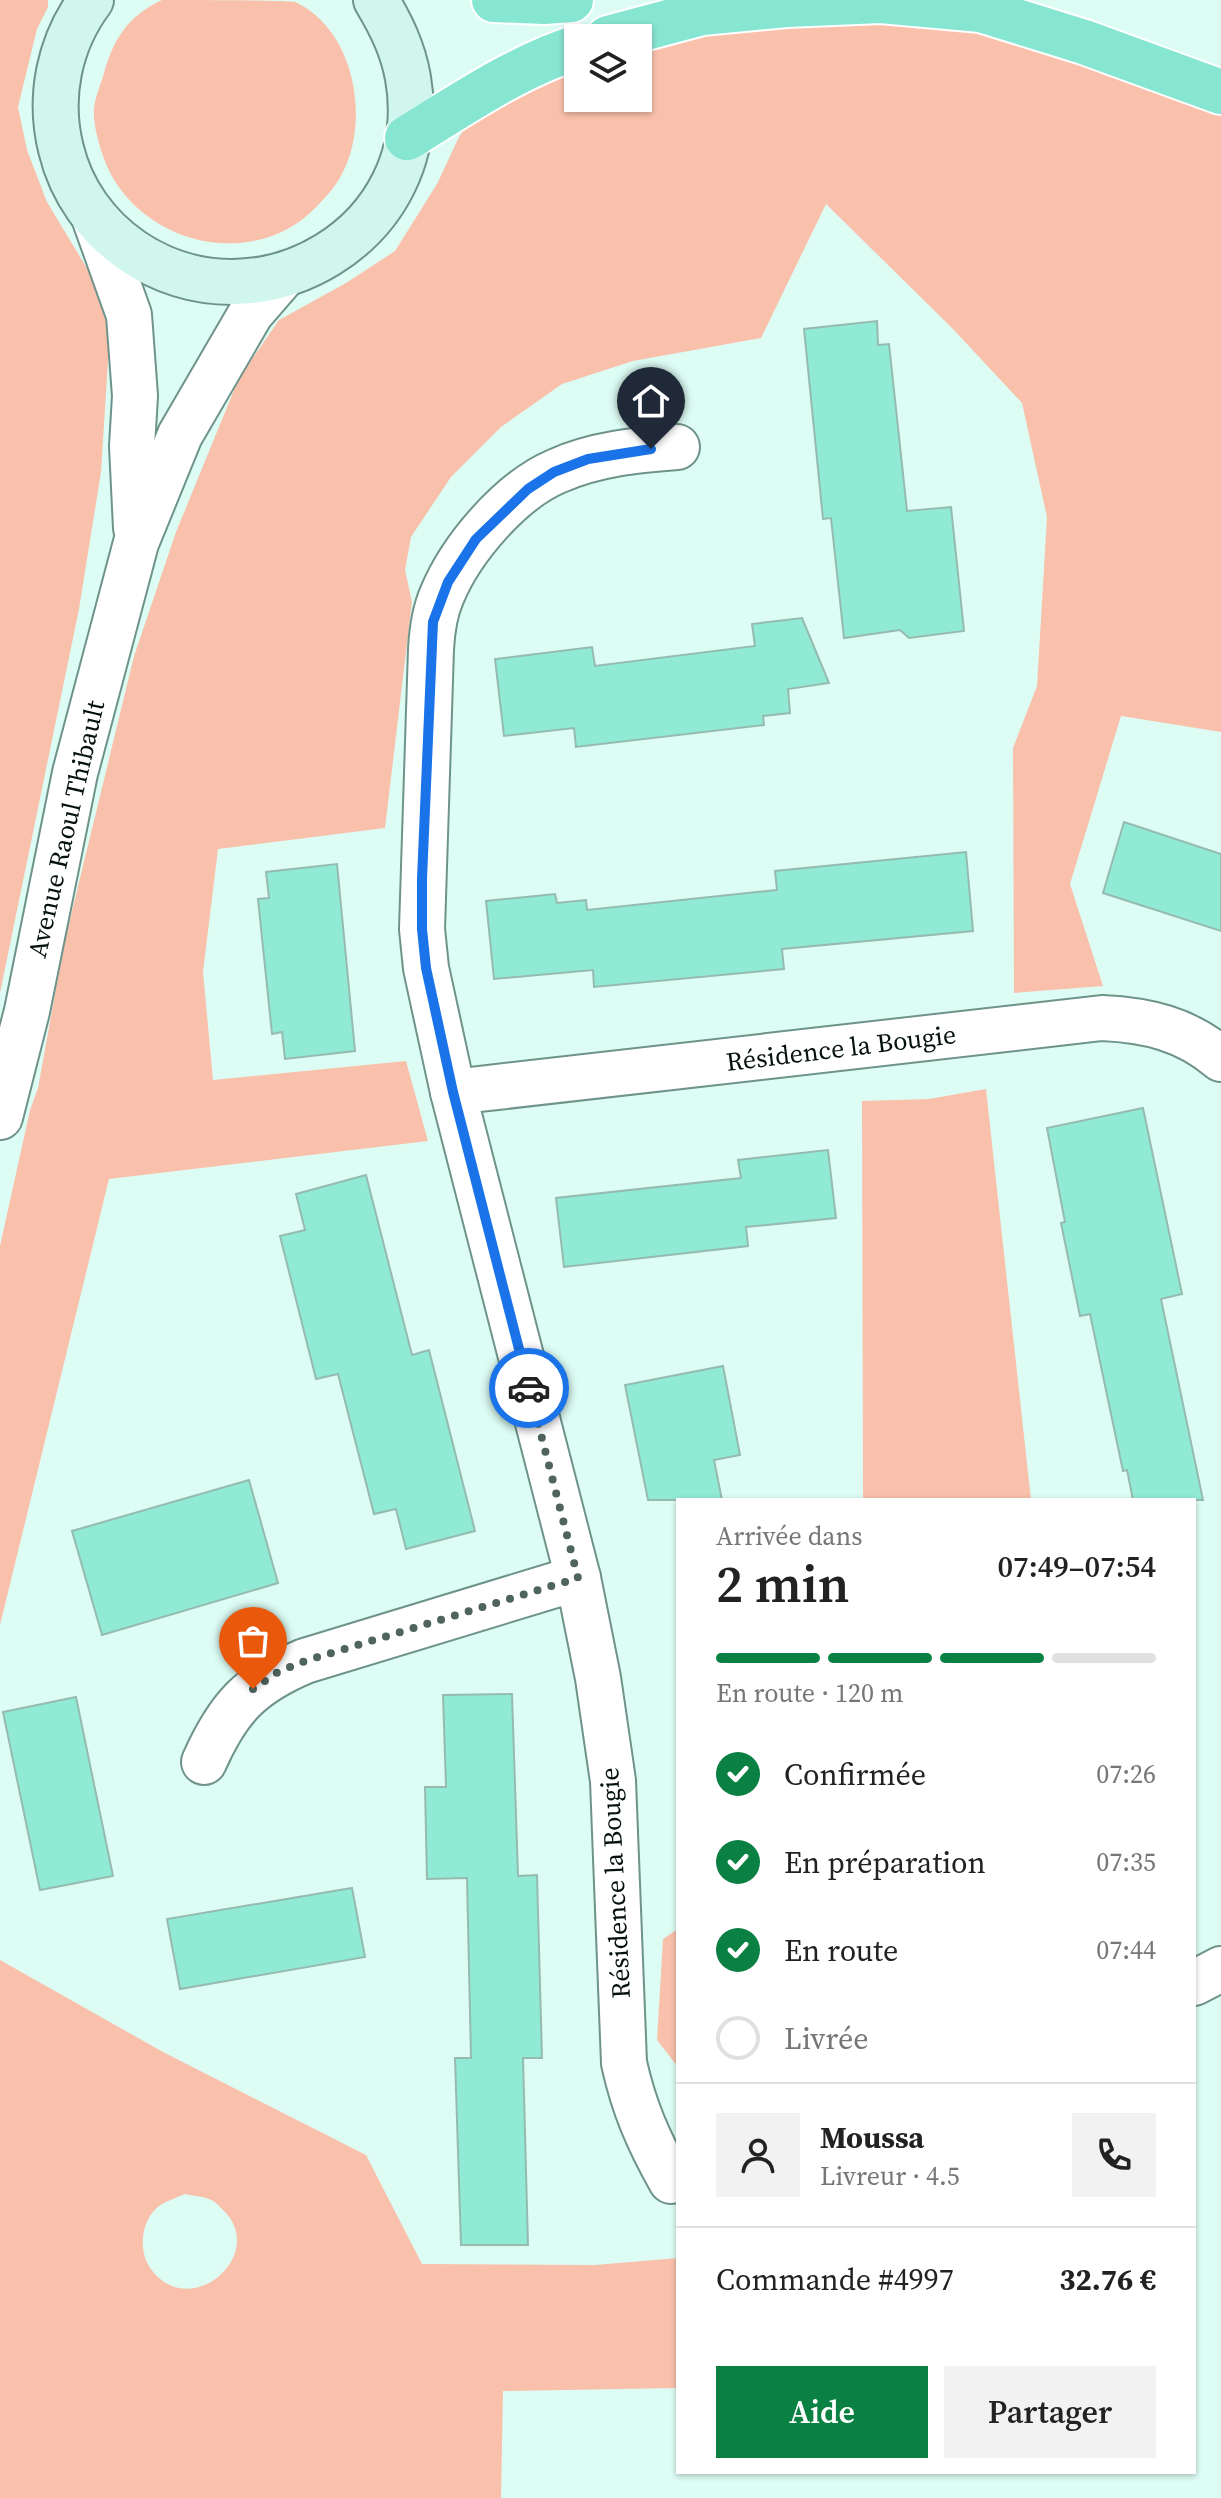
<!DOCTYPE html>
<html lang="fr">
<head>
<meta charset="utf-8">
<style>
  :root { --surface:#fff; --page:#f2f2f2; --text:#222; --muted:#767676; --line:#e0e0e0; --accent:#0b8043 }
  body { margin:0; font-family:"Source Serif 4",serif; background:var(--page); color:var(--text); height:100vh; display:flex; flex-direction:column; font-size:30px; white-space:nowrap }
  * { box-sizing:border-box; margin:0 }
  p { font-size:26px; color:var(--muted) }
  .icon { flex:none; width:44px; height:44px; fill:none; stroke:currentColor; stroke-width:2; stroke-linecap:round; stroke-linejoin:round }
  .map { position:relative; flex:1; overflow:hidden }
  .sheet { position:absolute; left:676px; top:1498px; width:520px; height:976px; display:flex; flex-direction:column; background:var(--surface); border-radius:0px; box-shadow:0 2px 6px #0004 }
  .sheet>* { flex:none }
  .controls { position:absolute; left:564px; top:24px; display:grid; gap:16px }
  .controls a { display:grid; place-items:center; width:88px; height:88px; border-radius:0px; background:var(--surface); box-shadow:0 2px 6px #0004; font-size:40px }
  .pin { position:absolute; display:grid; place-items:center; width:68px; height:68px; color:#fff; margin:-82px -34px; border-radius:50% 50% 50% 0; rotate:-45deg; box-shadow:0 0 8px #0007 }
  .pin .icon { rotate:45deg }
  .courier { position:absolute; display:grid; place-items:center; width:80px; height:80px; margin:-40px; border:6px solid #1a73e8; border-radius:50%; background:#fff; color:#222; box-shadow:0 2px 10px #0007 }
  .headline em { font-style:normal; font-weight:600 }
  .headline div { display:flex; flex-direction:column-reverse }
  .headline { display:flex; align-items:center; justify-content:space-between; height:136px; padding:0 40px }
  h1 { font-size:52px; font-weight:600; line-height:60px }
  .bar { display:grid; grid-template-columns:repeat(4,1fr); gap:12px 8px; align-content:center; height:96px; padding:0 40px }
  .bar i { height:10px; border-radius:6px; background:var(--line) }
  .bar .selected { background:var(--accent) }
  .bar p { grid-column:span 4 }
  .line { display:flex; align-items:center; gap:20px; padding:0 40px; border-top:2px solid var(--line) }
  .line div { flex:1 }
  .round { display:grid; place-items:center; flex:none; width:84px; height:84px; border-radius:0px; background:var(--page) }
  ol { padding:0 40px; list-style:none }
  li { display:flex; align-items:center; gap:24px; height:88px }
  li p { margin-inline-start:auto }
  li .icon { padding:8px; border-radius:50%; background:var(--accent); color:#fff; stroke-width:4 }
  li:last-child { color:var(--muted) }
  li i { width:44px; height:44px; border:4px solid var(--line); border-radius:50% }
  .action { display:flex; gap:16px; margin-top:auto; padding:16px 40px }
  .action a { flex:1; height:92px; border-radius:0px; background:var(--accent); color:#fff; font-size:32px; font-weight:600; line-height:92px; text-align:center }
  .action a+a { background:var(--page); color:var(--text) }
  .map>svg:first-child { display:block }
  .green { fill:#f9c1ac; fill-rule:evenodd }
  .building { fill:#90ead4; stroke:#95bbb1; stroke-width:2 }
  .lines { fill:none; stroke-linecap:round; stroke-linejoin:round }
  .minor-casing { stroke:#6e938a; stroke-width:48 }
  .tertiary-casing { stroke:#6e938a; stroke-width:48 }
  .secondary-casing { stroke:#6e938a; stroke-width:48 }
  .trunk-casing { stroke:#fff; stroke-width:48 }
  .minor { stroke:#fff; stroke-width:44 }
  .tertiary { stroke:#fff; stroke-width:44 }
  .secondary { stroke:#d1f6ee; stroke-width:44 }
  .trunk { stroke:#86e6d2; stroke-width:44 }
  .done { stroke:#50645e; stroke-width:8; stroke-dasharray:0 14.4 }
  .route { stroke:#1a73e8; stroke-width:10 }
  .labels { text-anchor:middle; stroke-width:6; stroke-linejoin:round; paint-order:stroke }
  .street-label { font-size:26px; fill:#04110e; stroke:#fff }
</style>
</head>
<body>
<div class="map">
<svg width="1221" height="2498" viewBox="0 0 1221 2498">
  <rect width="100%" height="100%" fill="#ddfdf4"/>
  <g class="green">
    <polygon points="0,0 48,0 48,7 37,29 18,107 27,150 47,202 103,295 109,346 101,472 79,609 0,993"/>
    <path d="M 162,0 C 184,0 282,0 295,2 C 361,32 375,141 329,193 C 321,202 313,211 303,219 C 234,271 130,235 103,156 C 98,141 93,124 94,108 C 95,97 101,84 104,73 C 114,38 128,16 162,0 Z"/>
    <polygon points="881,1 1221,92 1221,732 1121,716 1070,884 1103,986 1014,993 1013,748 1037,686 1047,517 1022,403 953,329 826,204 761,338 633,361 562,384 501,427 451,477 411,537 405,570 412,602 385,828 218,849 203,972 213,1080 406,1061 428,1141 109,1179 0,1625 0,1246 30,1110 38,1088 64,944 134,656 176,532 239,378 279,320 346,283 395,251 437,184 458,139 488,89 578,47 578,98 638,98 638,38"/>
    <polygon points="986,1089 1031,1500 863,1500 862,1101 929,1099"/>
    <polygon points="678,1929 678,2067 657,2040 663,1939"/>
    <path d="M 0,1960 L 163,2052 L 366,2155 L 422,2264 L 595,2265 L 678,2258 L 678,2388 L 503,2391 L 501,2498 L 0,2498 ZM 185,2194 C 193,2196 202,2196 209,2199 C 215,2201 219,2206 223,2210 C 269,2254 190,2323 151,2269 C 137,2250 141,2217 162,2204 C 169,2200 178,2197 185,2194 Z"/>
  </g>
  <g class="building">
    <polygon points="877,321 878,345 889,344 907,511 951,507 964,631 909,638 900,630 844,638 831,518 823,519 804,329"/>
    <polygon points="802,618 829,683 788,689 790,713 763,716 764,725 576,747 574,728 504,736 495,659 592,647 595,666 755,646 752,624"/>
    <polygon points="1124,822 1221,854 1221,931 1103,893"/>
    <polygon points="966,852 973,931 782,949 784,969 594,987 593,970 494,979 486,901 555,894 557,903 586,900 587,910 777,890 775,871"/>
    <polygon points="337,864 355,1051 285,1059 282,1032 272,1034 258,899 269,898 266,872"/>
    <polygon points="1143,1108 1182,1294 1161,1299 1203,1500 1133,1500 1127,1470 1123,1471 1090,1314 1080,1316 1061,1223 1065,1222 1047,1128"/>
    <polygon points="828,1150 836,1218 746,1227 748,1246 564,1267 556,1198 741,1178 738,1160"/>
    <polygon points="366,1175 412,1355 429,1350 475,1531 406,1549 396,1509 374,1514 338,1374 316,1379 280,1236 305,1230 296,1194"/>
    <polygon points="723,1366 740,1455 714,1460 722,1500 648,1500 625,1385"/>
    <polygon points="249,1480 278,1583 102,1635 72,1531"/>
    <polygon points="512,1694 518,1876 537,1875 542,2058 523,2058 528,2245 461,2245 455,2058 471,2058 467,1878 427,1879 425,1787 446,1787 443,1695"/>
    <polygon points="76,1697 113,1876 40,1890 3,1712"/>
    <polygon points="352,1888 365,1957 180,1989 167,1919"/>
  </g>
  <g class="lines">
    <g class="minor-casing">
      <g id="minor">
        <path d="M 453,1092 L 426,968 L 422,929 L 431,649 C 432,631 434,613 442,595 C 461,549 510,491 557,471 C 595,454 636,450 677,447"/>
        <path d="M 204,1762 C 228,1708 250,1684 305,1661 L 578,1578"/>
        <polyline points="1194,1983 1221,1969"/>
        <path d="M 671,2181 C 648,2140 634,2108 624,2063 L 613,1781 L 598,1678 L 578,1578 L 453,1092 L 1102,1018 C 1147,1020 1186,1029 1221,1059"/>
      </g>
    </g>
    <g class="tertiary-casing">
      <g id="tertiary">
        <polyline points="94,217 129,315 135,396 132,446 136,528"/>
        <polyline points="0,1117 27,1011 75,773 136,543 180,435 251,313 283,276"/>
      </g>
    </g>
    <g class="secondary-casing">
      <path id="secondary" d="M 91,0 C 59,43 48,97 61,149 C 71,191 97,227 132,251 C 259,337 435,232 408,78 C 403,49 391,25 376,0"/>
    </g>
    <g class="trunk-casing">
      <g id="trunk">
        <polyline points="494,0 544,2 571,0"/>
        <polyline points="608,38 702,13 786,5 881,1 981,10 1084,42 1221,92"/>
        <path d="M 407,138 C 461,105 517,66 578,47"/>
      </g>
    </g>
    <use href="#minor" class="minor"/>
    <use href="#tertiary" class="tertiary"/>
    <use href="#secondary" class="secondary"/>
    <use href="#trunk" class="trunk"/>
  </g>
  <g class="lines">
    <polyline class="done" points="253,1689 278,1672 305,1661 578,1578 529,1388"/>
    <polyline class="route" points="529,1388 453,1092 426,968 422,929 422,879 433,622 448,582 476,539 528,489 554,472 588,459 651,449"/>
  </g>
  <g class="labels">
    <g class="street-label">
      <text transform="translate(66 829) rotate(-77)" y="9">Avenue Raoul Thibault</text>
      <text transform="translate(841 1048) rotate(-7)" y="9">Résidence la Bougie</text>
      <text transform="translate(615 1883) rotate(-93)" y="9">Résidence la Bougie</text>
    </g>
  </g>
</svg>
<div class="controls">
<a><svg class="icon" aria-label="layers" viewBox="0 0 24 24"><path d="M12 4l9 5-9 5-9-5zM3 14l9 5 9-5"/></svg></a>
</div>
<div class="pin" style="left:253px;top:1689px;background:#ea580c"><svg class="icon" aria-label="bag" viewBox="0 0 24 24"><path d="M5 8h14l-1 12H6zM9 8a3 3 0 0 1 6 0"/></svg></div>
<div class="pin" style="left:651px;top:449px;background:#1f2937"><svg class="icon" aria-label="home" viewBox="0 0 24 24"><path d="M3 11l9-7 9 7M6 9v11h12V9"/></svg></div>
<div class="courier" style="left:529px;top:1388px"><svg class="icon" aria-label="car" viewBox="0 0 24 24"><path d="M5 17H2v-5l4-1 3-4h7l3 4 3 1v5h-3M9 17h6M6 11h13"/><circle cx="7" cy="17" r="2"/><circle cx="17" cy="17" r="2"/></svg></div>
<section class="sheet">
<div class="headline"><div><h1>2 min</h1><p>Arrivée dans</p></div><em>07:49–07:54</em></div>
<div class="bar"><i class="selected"></i><i class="selected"></i><i class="selected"></i><i></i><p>En route · 120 m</p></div>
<ol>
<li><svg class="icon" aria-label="check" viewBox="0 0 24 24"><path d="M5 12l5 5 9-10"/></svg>Confirmée<p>07:26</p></li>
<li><svg class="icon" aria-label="check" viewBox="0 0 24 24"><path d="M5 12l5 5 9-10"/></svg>En préparation<p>07:35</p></li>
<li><svg class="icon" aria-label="check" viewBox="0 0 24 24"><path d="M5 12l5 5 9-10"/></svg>En route<p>07:44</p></li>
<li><i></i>Livrée</li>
</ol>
<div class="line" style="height:144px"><a class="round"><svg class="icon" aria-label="person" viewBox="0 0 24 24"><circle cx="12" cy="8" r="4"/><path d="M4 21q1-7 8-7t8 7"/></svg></a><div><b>Moussa</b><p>Livreur · 4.5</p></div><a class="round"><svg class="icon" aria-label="phone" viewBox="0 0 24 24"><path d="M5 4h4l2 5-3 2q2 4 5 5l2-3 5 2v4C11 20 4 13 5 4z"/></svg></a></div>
<div class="line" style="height:104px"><div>Commande #4997</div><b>32.76 €</b></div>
<div class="action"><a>Aide</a><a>Partager</a></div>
</section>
</div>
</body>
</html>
